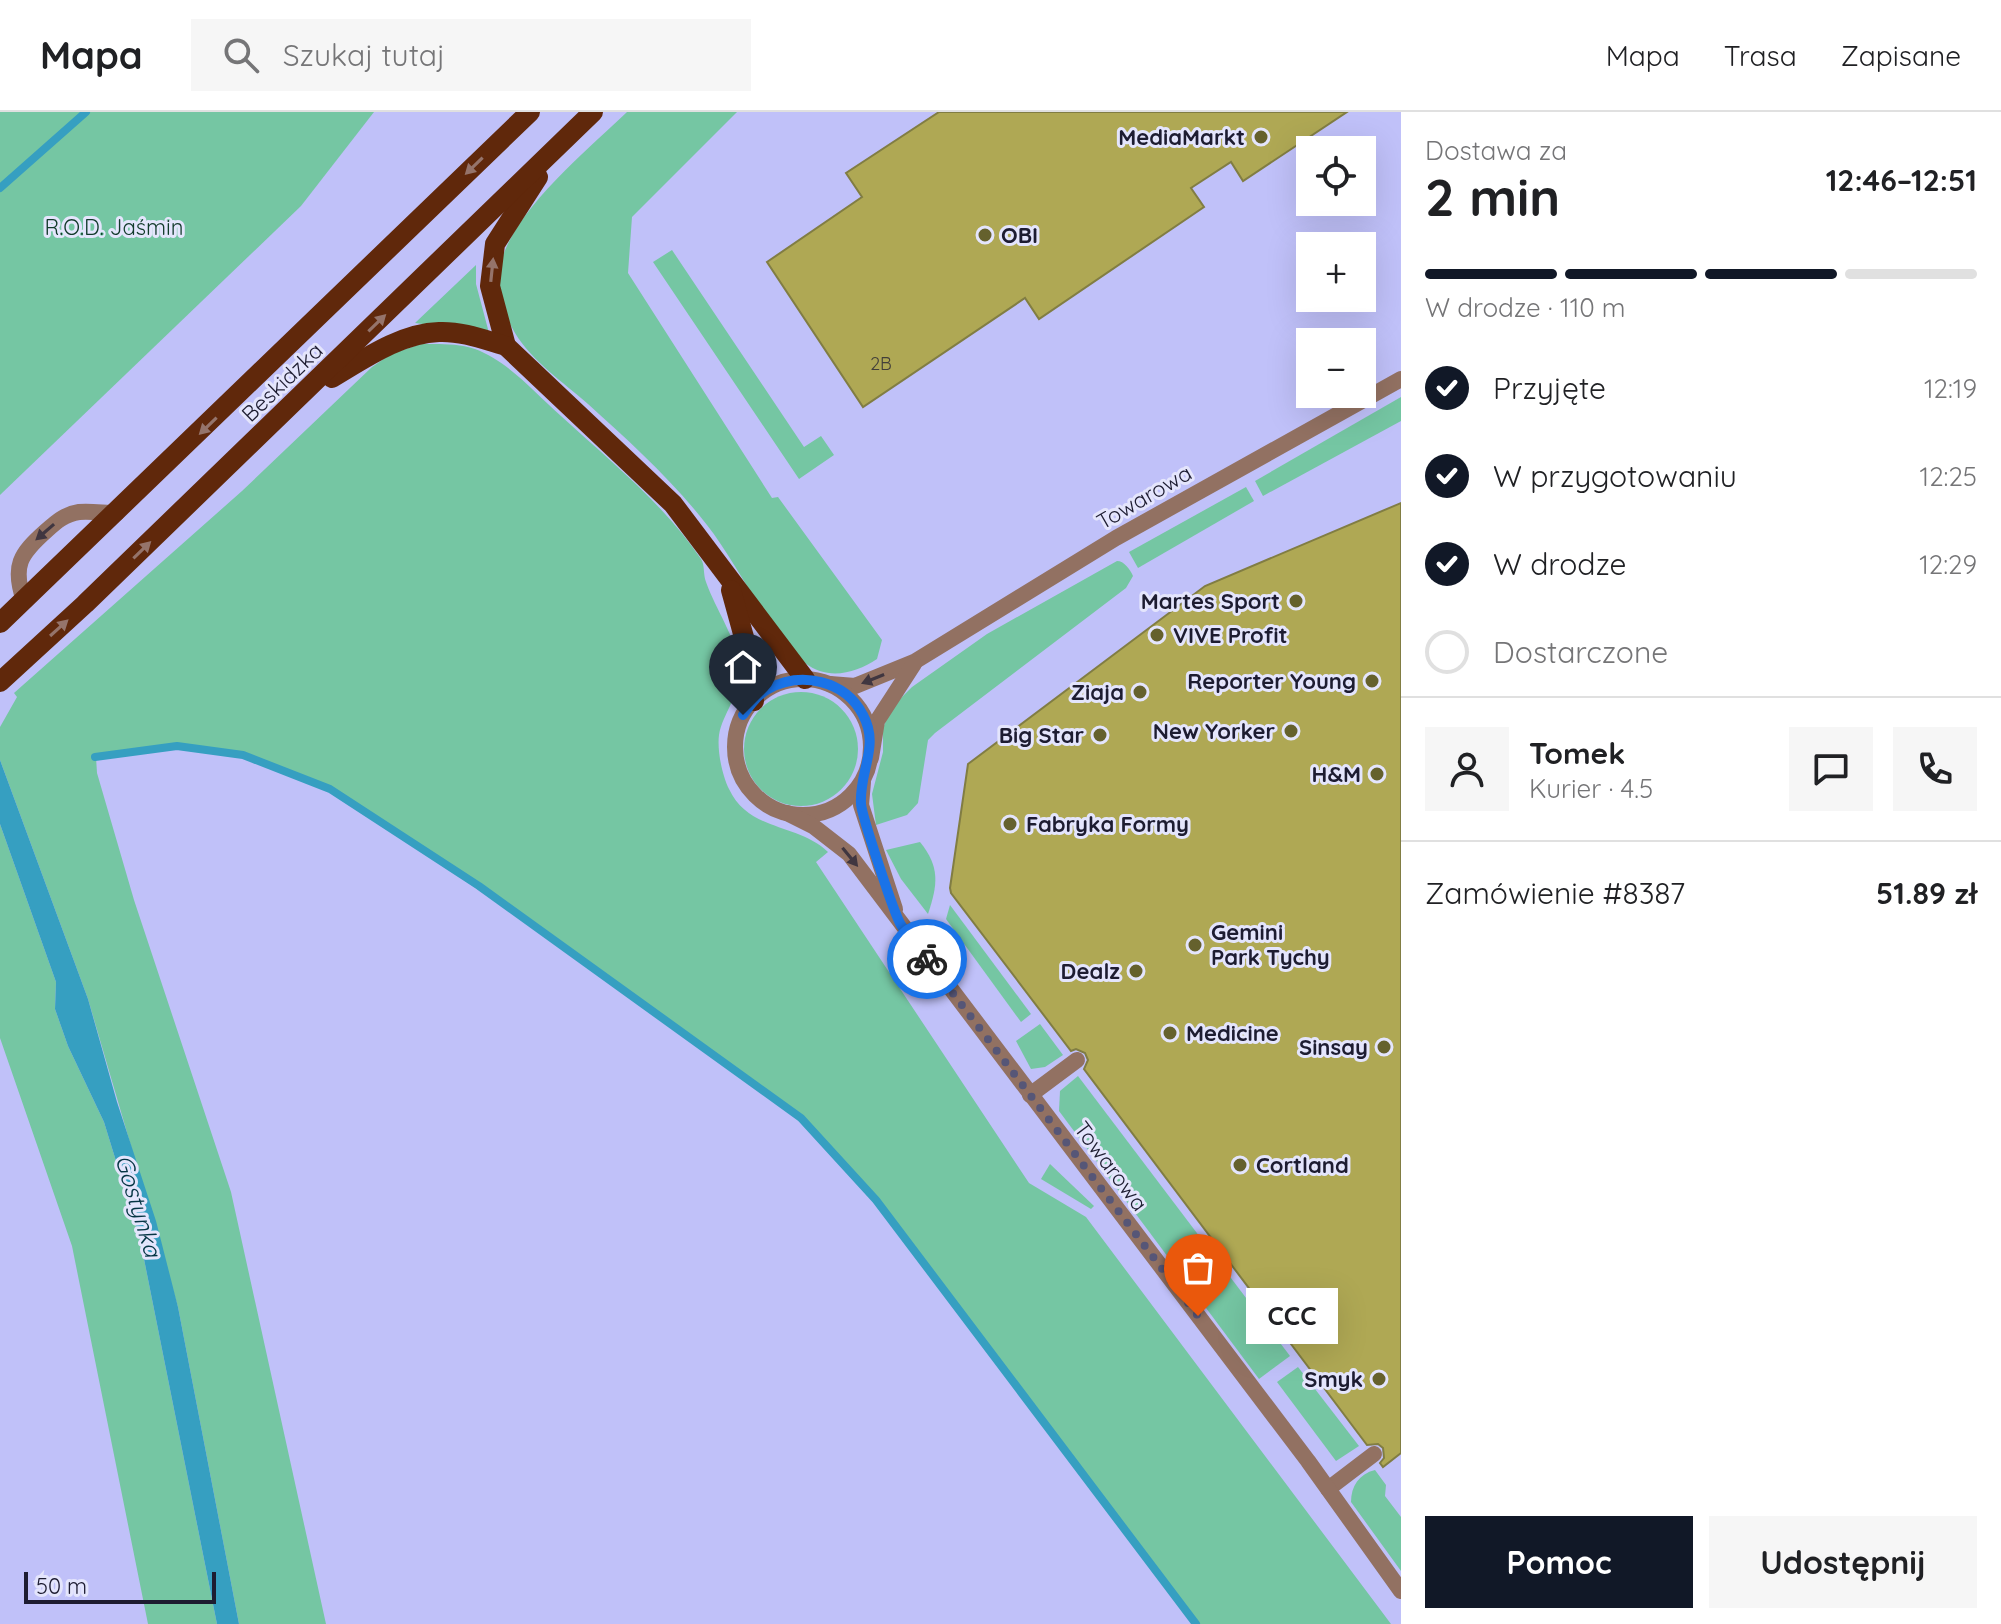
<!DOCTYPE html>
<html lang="pl">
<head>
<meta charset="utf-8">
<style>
  :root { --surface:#fff; --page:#f6f6f6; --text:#202124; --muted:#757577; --line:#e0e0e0; --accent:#111827 }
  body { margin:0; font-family:Quicksand,sans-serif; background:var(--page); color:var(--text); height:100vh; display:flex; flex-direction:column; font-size:30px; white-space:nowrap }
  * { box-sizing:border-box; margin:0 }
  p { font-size:26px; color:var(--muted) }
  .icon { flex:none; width:44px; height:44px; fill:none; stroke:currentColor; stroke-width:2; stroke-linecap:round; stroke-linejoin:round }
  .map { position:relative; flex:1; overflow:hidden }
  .drawer { display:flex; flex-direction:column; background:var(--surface); width:600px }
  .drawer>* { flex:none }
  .buttons { position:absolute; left:1296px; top:24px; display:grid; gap:16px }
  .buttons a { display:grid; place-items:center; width:80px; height:80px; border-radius:0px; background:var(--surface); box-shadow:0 8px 32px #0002; font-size:40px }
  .scale { position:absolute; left:24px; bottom:20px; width:192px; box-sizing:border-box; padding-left:8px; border:4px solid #1d1c31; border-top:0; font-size:22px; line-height:28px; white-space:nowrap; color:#1d1c31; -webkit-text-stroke:6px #e4e5fc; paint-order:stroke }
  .pin { position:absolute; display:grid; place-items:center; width:68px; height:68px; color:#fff; margin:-82px -34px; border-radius:50% 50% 50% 0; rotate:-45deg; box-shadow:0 0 8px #0007 }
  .pin .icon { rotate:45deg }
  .courier { position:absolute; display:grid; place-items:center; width:80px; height:80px; margin:-40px; border:6px solid #1a73e8; border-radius:50%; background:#fff; color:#222; box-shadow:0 2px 10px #0007 }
  .bubble { position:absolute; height:56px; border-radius:0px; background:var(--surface); box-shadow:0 8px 32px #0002; font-size:26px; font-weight:700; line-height:56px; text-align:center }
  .head em { font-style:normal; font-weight:700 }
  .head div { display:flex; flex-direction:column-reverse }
  .head { display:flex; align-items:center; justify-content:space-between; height:136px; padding:0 24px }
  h1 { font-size:52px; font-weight:700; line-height:60px }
  .bar { display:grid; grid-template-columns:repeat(4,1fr); gap:12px 8px; align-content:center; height:96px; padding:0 24px }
  .bar i { height:10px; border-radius:6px; background:var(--line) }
  .bar .selected { background:var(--accent) }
  .bar p { grid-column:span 4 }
  .line { display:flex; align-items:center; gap:20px; padding:0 24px; border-top:2px solid var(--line) }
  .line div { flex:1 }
  .round { display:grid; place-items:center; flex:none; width:84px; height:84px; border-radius:0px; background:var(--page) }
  ol { padding:0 24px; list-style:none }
  li { display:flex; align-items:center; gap:24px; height:88px }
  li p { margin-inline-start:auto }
  li .icon { padding:8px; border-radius:50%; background:var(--accent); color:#fff; stroke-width:4 }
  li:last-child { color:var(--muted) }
  li i { width:44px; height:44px; border:4px solid var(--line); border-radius:50% }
  .button { display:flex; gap:16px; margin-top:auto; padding:16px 24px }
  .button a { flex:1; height:92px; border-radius:0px; background:var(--accent); color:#fff; font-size:32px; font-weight:700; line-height:92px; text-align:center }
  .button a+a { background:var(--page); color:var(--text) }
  header { display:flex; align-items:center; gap:48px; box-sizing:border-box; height:112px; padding:0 40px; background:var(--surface); border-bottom:2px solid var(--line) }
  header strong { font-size:38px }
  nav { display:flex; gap:44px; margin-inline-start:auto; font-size:28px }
  .search { width:560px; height:72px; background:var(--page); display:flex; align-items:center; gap:20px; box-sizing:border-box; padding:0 28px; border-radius:0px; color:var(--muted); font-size:30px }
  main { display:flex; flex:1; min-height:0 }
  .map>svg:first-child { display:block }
  .green { fill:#75c6a3 }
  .water { fill:#369fc1 }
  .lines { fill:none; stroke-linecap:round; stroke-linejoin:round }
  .stream { stroke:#369fc1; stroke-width:8 }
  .building { fill:#afa854; stroke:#817d43; stroke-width:2 }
  .service { stroke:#927162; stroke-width:16 }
  .minor { stroke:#927162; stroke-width:16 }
  .primary { stroke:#60280b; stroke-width:20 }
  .oneway { fill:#95746b }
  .oneway2 { fill:#403640 }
  .done { stroke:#565677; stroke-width:8; stroke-dasharray:0 14.4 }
  .route { stroke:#1a73e8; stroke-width:10 }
  .poi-dot { fill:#65612d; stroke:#e4e5fc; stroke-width:3 }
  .labels { text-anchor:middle; stroke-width:6; stroke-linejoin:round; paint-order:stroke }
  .number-label { font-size:18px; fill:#423f3a }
  .poi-label { font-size:22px; font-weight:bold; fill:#1d1c31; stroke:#e4e5fc; text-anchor:end }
  .park-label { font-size:22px; fill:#113a2a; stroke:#e4e5fc }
  .street-label { font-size:22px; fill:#1d1c31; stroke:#e4e5fc }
  .water-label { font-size:24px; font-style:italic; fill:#053544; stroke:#e4e5fc }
</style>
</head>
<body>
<header>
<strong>Mapa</strong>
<div class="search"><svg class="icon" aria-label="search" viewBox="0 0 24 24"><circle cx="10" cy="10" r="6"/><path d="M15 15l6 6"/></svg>Szukaj tutaj</div>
<nav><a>Mapa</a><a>Trasa</a><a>Zapisane</a></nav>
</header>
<main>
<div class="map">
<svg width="1401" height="1512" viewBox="0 0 1401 1512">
  <rect width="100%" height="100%" fill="#c0c1f9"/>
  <g class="green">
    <polygon points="0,0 374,0 301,94 0,383"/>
    <path d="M 627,0 L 737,0 L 632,105 L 628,161 L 772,386 L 778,385 L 882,528 L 877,547 C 856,561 828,569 805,551 C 769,521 738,452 707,413 C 673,369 629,329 588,292 C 564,271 532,249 515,221 C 505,205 497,182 499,163 C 502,107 588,38 627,0 Z"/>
    <polygon points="672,138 804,335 821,324 834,343 799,367 653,150"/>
    <polygon points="476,153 476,172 489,221 415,211"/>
    <path d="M 421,232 C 438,232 457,231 475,237 C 508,249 535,281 561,304 C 609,348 664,392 701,447 C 705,453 703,462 706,470 C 716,498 735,524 740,554 C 743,580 723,600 719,623 C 717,638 722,663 729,677 C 749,720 798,711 828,740 L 816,750 L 1029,1071 L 1086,1105 L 1391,1512 L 1196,1512 L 876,1088 L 801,1006 L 551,827 L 330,677 L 243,643 L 177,634 L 96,645 L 97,661 L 134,788 L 231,1080 L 326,1512 L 239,1512 L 178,1195 L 88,887 L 0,648 L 0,615 L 17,585 L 14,581 L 242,379 L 372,255 L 391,242 Z"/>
    <polygon points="1401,285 1401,309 1263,384 1255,369"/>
    <polygon points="1246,375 1254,389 1138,456 1129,440"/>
    <path d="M 1117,449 C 1124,449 1130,457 1133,464 L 1126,476 L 935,621 L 928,628 L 918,691 L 907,703 L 876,713 L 872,682 L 883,640 L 883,616 L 891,596 L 912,575 L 987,522 Z"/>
    <circle cx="801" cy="637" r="57"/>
    <polygon points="0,712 56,870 55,897 68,934 104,1010 140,1127 217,1512 148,1512 72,1134 0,926"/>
    <path d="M 920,730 C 940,755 938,772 928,802 L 901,767 L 886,738 Z"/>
    <polygon points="950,793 1031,902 1021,910 946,807"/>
    <polygon points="1040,912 1063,943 1045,955 1031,957 1016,929"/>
    <polygon points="1078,964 1290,1244 1259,1267 1059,999 1060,979"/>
    <polygon points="1050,1052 1094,1094 1091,1097 1041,1067"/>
    <polygon points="1298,1255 1359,1334 1336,1349 1277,1270"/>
    <path d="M 1375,1358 L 1386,1373 L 1385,1384 L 1401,1405 L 1401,1459 L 1351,1390 C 1351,1374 1359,1362 1375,1358 Z"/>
  </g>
  <polygon class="water" points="0,648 88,887 117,990 156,1109 178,1195 239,1512 217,1512 140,1127 104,1010 68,934 55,897 56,870 0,712"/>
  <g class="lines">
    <g class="stream">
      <polyline points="0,76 86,0"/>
      <polyline points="95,645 177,634 243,643 330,677 479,774 801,1006 876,1088 1196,1512"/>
    </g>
  </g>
  <g class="building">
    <polygon points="939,0 1347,0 1243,69 1231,50 1191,76 1204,95 1039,207 1025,186 863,295 767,150 862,85 846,61"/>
    <polygon points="1401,391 1401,1341 1383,1355 1380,1351 1384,1346 1383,1336 1378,1332 1367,1333 1084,957 1088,948 1085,941 1076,937 1071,939 951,781 950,776 968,652 1205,474"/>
  </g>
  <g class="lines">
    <g class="service">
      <path d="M 24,489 C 12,454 20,442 46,419 C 56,410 65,402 79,400 C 91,399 105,401 117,401"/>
      <polyline points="830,572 855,574 914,550 1116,426 1401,267"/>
      <polyline points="871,646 877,609 914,552"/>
      <polyline points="1030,983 1077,948"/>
      <polyline points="1328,1377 1374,1342"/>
    </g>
    <g class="minor">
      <circle cx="803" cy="635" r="68"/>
      <polyline points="863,670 861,693 895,797"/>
      <polyline points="787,701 813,714 849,742 1308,1349 1401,1479"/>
    </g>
    <g class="primary">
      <polyline points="506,234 490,174 495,132 538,65"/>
      <path d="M 332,266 C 364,247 401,221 439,220 C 462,219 485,228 506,234 L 673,392 L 805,567"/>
      <polyline points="731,478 745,529 754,589"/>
      <polyline points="0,511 530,0"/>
      <polyline points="0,570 85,492 593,0"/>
    </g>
  </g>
  <defs><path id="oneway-solid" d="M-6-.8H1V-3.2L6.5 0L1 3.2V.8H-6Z" transform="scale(2)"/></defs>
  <g class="oneway">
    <use href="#oneway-solid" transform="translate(474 54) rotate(136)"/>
    <use href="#oneway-solid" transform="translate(492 158) rotate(-84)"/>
    <use href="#oneway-solid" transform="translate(377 211) rotate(-44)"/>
    <use href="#oneway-solid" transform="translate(208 314) rotate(136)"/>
    <use href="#oneway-solid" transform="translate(142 438) rotate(-44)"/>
    <use href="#oneway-solid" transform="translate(59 516) rotate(-42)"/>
  </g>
  <g class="oneway2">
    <use href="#oneway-solid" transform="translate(45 420) rotate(139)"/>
    <use href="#oneway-solid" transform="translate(873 567) rotate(158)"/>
    <use href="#oneway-solid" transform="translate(850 745) rotate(51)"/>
  </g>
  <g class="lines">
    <polyline class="done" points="927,847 1198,1204"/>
    <path class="route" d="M 743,603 C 750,593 758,582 768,577 C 801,559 845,568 863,603 C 880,634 859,659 861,692 C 862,704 894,802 901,813 C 909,825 918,836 927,847"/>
  </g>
  <g class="poi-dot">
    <circle cx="1261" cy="25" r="8"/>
    <circle cx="985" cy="123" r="8"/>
    <circle cx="1296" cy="489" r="8"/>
    <circle cx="1157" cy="523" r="8"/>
    <circle cx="1372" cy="569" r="8"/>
    <circle cx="1140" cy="580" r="8"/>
    <circle cx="1291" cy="619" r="8"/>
    <circle cx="1100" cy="623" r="8"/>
    <circle cx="1377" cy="662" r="8"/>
    <circle cx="1010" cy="712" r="8"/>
    <circle cx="1195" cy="833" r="8"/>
    <circle cx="1136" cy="859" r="8"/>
    <circle cx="1170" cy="921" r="8"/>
    <circle cx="1384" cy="935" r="8"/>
    <circle cx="1240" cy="1053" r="8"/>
    <circle cx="1379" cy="1267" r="8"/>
  </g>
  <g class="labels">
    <g class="number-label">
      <text x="881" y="258">2B</text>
    </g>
    <g class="poi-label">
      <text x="1245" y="33">MediaMarkt</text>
      <text x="1001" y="131" text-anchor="start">OBI</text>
      <text x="1280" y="497">Martes Sport</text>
      <text x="1173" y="531" text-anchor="start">VIVE Profit</text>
      <text x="1356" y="577">Reporter Young</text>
      <text x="1124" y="588">Ziaja</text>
      <text x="1275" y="627">New Yorker</text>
      <text x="1084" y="631">Big Star</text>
      <text x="1361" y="670">H&amp;M</text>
      <text x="1026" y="720" text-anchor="start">Fabryka Formy</text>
      <text x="1211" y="828" text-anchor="start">Gemini<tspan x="1211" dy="25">Park Tychy</tspan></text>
      <text x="1120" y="867">Dealz</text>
      <text x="1186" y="929" text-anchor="start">Medicine</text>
      <text x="1368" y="943">Sinsay</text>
      <text x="1256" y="1061" text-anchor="start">Cortland</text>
      <text x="1363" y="1275">Smyk</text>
    </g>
    <g class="park-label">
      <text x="114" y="123">R.O.D. Jaśmin</text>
    </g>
    <g class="street-label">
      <text transform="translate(282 270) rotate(-44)" y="8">Beskidzka</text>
      <text transform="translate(1144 385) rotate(-30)" y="8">Towarowa</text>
      <text transform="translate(1111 1054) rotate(53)" y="8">Towarowa</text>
    </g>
    <g class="water-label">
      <text transform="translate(138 1094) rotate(73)" y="8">Gostynka</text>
    </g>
  </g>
</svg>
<div class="buttons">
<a><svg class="icon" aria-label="locate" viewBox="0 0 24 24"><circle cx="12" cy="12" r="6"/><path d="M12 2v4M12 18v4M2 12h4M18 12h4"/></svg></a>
<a>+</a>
<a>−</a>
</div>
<div class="scale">50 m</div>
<div class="pin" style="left:1198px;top:1204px;background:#ea580c"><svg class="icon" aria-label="bag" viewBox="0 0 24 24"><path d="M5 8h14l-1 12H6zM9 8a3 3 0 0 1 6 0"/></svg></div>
<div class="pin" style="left:743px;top:603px;background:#1f2937"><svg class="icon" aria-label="home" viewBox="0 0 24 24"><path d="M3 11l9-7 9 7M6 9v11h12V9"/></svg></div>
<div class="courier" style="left:927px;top:847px"><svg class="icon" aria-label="bike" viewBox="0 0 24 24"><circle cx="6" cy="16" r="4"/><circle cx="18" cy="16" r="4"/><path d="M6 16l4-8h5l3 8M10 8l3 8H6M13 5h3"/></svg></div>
<div class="bubble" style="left:1246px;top:1176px;width:92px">CCC</div>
</div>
<section class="drawer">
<div class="head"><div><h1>2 min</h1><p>Dostawa za</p></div><em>12:46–12:51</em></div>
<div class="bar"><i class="selected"></i><i class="selected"></i><i class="selected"></i><i></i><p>W drodze · 110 m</p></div>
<ol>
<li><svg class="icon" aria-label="check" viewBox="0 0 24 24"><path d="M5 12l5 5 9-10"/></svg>Przyjęte<p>12:19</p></li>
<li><svg class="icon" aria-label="check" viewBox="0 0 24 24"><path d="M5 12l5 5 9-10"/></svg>W przygotowaniu<p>12:25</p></li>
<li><svg class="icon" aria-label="check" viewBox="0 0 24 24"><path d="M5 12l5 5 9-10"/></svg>W drodze<p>12:29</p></li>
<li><i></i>Dostarczone</li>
</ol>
<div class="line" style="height:144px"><a class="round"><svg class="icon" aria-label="person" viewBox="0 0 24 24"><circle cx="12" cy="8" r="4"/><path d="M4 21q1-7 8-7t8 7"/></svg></a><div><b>Tomek</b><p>Kurier · 4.5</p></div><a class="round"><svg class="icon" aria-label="chat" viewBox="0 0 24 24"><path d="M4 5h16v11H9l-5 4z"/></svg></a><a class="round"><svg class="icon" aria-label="phone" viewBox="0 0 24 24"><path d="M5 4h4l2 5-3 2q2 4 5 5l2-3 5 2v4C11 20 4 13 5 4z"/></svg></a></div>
<div class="line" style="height:104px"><div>Zamówienie #8387</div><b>51.89 zł</b></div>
<div class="button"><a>Pomoc</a><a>Udostępnij</a></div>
</section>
</main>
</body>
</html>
